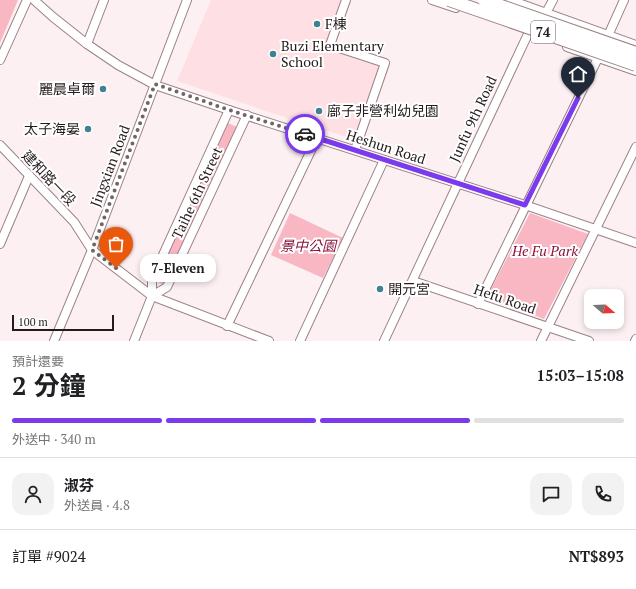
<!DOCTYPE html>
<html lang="zh-TW">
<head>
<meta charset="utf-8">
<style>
  :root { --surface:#fff; --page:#f2f2f2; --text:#202124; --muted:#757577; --line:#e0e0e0; --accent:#7c3aed }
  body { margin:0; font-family:"PT Serif","Noto Sans TC",serif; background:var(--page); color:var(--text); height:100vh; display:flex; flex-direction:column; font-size:15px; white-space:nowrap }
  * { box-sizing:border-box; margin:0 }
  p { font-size:13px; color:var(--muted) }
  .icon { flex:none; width:22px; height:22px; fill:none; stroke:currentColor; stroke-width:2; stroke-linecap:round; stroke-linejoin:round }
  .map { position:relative; height:341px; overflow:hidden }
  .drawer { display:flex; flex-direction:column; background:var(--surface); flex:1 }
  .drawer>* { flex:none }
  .needle { width:26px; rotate:109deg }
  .tools { position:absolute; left:584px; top:289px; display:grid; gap:8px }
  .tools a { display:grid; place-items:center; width:40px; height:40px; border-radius:8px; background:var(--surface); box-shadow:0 2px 6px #0003; font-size:20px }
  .scale { position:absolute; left:12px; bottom:10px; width:102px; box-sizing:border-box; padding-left:4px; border:2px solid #251b1c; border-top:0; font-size:11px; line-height:14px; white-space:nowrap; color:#251b1c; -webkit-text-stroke:3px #fff; paint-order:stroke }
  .pin { position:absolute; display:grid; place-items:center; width:34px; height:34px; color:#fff; margin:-41px -17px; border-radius:50% 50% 50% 0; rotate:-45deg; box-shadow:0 0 4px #0007 }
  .pin .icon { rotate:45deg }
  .courier { position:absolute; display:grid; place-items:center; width:40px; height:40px; margin:-20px; border:3px solid #7c3aed; border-radius:50%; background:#fff; color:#222; box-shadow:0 1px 5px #0007 }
  .bubble { position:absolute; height:28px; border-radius:12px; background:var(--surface); box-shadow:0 2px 6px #0003; font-size:13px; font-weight:700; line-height:28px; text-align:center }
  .summary em { font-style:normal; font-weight:700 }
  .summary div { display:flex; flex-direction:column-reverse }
  .summary { display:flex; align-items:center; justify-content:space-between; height:68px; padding:0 12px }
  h1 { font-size:26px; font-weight:700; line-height:30px }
  .bar { display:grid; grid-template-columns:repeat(4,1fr); gap:6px 4px; align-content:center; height:48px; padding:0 12px }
  .bar i { height:5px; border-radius:3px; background:var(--line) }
  .bar .on { background:var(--accent) }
  .bar p { grid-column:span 4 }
  .line { display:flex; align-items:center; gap:10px; padding:0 12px; border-top:1px solid var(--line) }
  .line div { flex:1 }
  .round { display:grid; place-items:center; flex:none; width:42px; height:42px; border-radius:12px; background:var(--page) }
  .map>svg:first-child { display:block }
  .built { fill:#fee0e4 }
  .green { fill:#f8b7c2 }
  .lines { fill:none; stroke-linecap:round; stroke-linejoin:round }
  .minor-casing { stroke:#9c8286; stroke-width:10 }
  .minor { stroke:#fff; stroke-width:8 }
  .highway-bridge-casing { stroke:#9c8286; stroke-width:14; stroke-linecap:butt }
  .highway-bridge { stroke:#fff; stroke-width:12 }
  .done { stroke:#706667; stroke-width:4; stroke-dasharray:0 7.2 }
  .route { stroke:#7c3aed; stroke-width:5 }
  .poi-dot { fill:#408293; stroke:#fff; stroke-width:1.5 }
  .labels { text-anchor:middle; stroke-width:4; stroke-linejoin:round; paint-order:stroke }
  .shield { fill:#fff; stroke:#665f60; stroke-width:1 }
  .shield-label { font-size:13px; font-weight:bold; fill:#251b1c }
  .poi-label { font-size:14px; fill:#251b1c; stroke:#fff; text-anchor:start }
  .street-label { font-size:14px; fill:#251b1c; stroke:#fff }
  .park-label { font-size:14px; font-style:italic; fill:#88153b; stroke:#fff }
</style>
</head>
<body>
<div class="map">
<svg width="636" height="341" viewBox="0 0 636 341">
  <rect width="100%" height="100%" fill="#fcf0f2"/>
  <polygon class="built" points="211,0 346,0 330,45 385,63 359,141 269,112 177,81"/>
  <g class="green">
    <polygon points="0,0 18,0 0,43"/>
    <polygon points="228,123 237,127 163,285 155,280"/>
    <polygon points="290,213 343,238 323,278 271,255"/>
    <polygon points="530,213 588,234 544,319 487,297"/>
  </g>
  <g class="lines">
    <g class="minor-casing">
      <g id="minor">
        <polyline points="34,0 53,17 87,44 118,65 155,85 229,110 525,205 636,243"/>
        <polyline points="346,0 330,45 385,63 355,150"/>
        <polyline points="432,0 456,8"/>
        <polyline points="510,0 636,45"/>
        <polyline points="87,44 104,0"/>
        <polyline points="567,47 636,71"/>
        <polyline points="0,60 27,0"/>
        <polyline points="0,145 74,222 92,250 152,296 269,341"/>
        <polyline points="0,244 29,176"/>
        <polyline points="413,281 589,341"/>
        <polyline points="152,296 167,287 247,115"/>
        <polyline points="478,304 598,58 624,0"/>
        <polyline points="227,326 317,138"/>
        <polyline points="54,341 92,250 187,0"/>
        <polyline points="134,341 152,296 152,279 229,110"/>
        <polyline points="300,341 384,160"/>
        <polyline points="384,341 528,34 546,13 553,0"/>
        <polyline points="541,341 636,147"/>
        <polyline points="635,341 636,339"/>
      </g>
    </g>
    <use href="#minor" class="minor"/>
    <g class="highway-bridge-casing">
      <g id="highway-bridge">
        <polyline points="449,0 636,65"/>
        <polyline points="484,0 636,53"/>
      </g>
    </g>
    <use href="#highway-bridge" class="highway-bridge"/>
  </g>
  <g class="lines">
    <polyline class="done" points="116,268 92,250 155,84 229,110 305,134"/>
    <polyline class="route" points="305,134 525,205 578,98"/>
  </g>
  <g class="poi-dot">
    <circle cx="317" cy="24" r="4"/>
    <circle cx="273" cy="54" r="4"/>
    <circle cx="103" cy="89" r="4"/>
    <circle cx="319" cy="111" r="4"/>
    <circle cx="88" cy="129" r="4"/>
    <circle cx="380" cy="289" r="4"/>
  </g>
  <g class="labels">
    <rect class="shield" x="531" y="21" width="24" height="22" rx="3"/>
    <g class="shield-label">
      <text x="543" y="37">74</text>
    </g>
    <g class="poi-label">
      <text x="325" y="29">F棟</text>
      <text x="281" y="51">Buzi Elementary<tspan x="281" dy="16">School</tspan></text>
      <text x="95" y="94" text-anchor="end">麗晨卓爾</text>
      <text x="327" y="116">廍子非營利幼兒園</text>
      <text x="80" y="134" text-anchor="end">太子海晏</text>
      <text x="388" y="294">開元宮</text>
    </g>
    <g class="street-label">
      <text transform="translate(473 119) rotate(-65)" y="5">Junfu 9th Road</text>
      <text transform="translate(386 147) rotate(18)" y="5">Heshun Road</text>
      <text transform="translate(110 166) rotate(-69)" y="5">Jingxian Road</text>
      <text transform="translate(49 178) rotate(46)" y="5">建和路一段</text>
      <text transform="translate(197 193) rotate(-65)" y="5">Taihe 6th Street</text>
      <text transform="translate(505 299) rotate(19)" y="5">Hefu Road</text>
    </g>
    <g class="park-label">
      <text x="308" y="251">景中公園</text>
      <text x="545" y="256">He Fu Park</text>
    </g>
  </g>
</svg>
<div class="tools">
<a><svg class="needle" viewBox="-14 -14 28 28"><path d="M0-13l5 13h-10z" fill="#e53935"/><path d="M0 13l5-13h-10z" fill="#757577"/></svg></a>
</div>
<div class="scale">100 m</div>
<div class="pin" style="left:116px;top:268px;background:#ea580c"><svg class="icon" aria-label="bag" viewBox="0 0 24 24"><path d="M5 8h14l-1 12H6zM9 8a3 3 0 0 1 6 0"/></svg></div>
<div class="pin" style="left:578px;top:98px;background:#1f2937"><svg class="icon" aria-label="home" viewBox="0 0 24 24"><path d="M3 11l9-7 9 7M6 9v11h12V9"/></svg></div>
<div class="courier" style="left:305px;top:134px"><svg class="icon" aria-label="car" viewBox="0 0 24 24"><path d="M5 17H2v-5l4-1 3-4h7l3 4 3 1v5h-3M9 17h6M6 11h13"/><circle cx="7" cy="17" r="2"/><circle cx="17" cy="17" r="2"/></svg></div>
<div class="bubble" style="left:140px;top:254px;width:76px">7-Eleven</div>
</div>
<section class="drawer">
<div class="summary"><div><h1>2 分鐘</h1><p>預計還要</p></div><em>15:03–15:08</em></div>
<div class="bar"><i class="on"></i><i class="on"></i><i class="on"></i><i></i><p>外送中 · 340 m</p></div>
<div class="line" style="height:72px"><a class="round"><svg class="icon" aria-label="person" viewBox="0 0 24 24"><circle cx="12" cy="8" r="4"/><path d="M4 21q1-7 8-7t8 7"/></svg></a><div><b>淑芬</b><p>外送員 · 4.8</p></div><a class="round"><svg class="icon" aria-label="chat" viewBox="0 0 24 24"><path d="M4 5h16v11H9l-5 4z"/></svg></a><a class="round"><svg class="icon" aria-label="phone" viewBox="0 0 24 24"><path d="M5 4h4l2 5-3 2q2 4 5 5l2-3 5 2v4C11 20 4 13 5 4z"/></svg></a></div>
<div class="line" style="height:52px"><div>訂單 #9024</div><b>NT$893</b></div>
</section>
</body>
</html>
